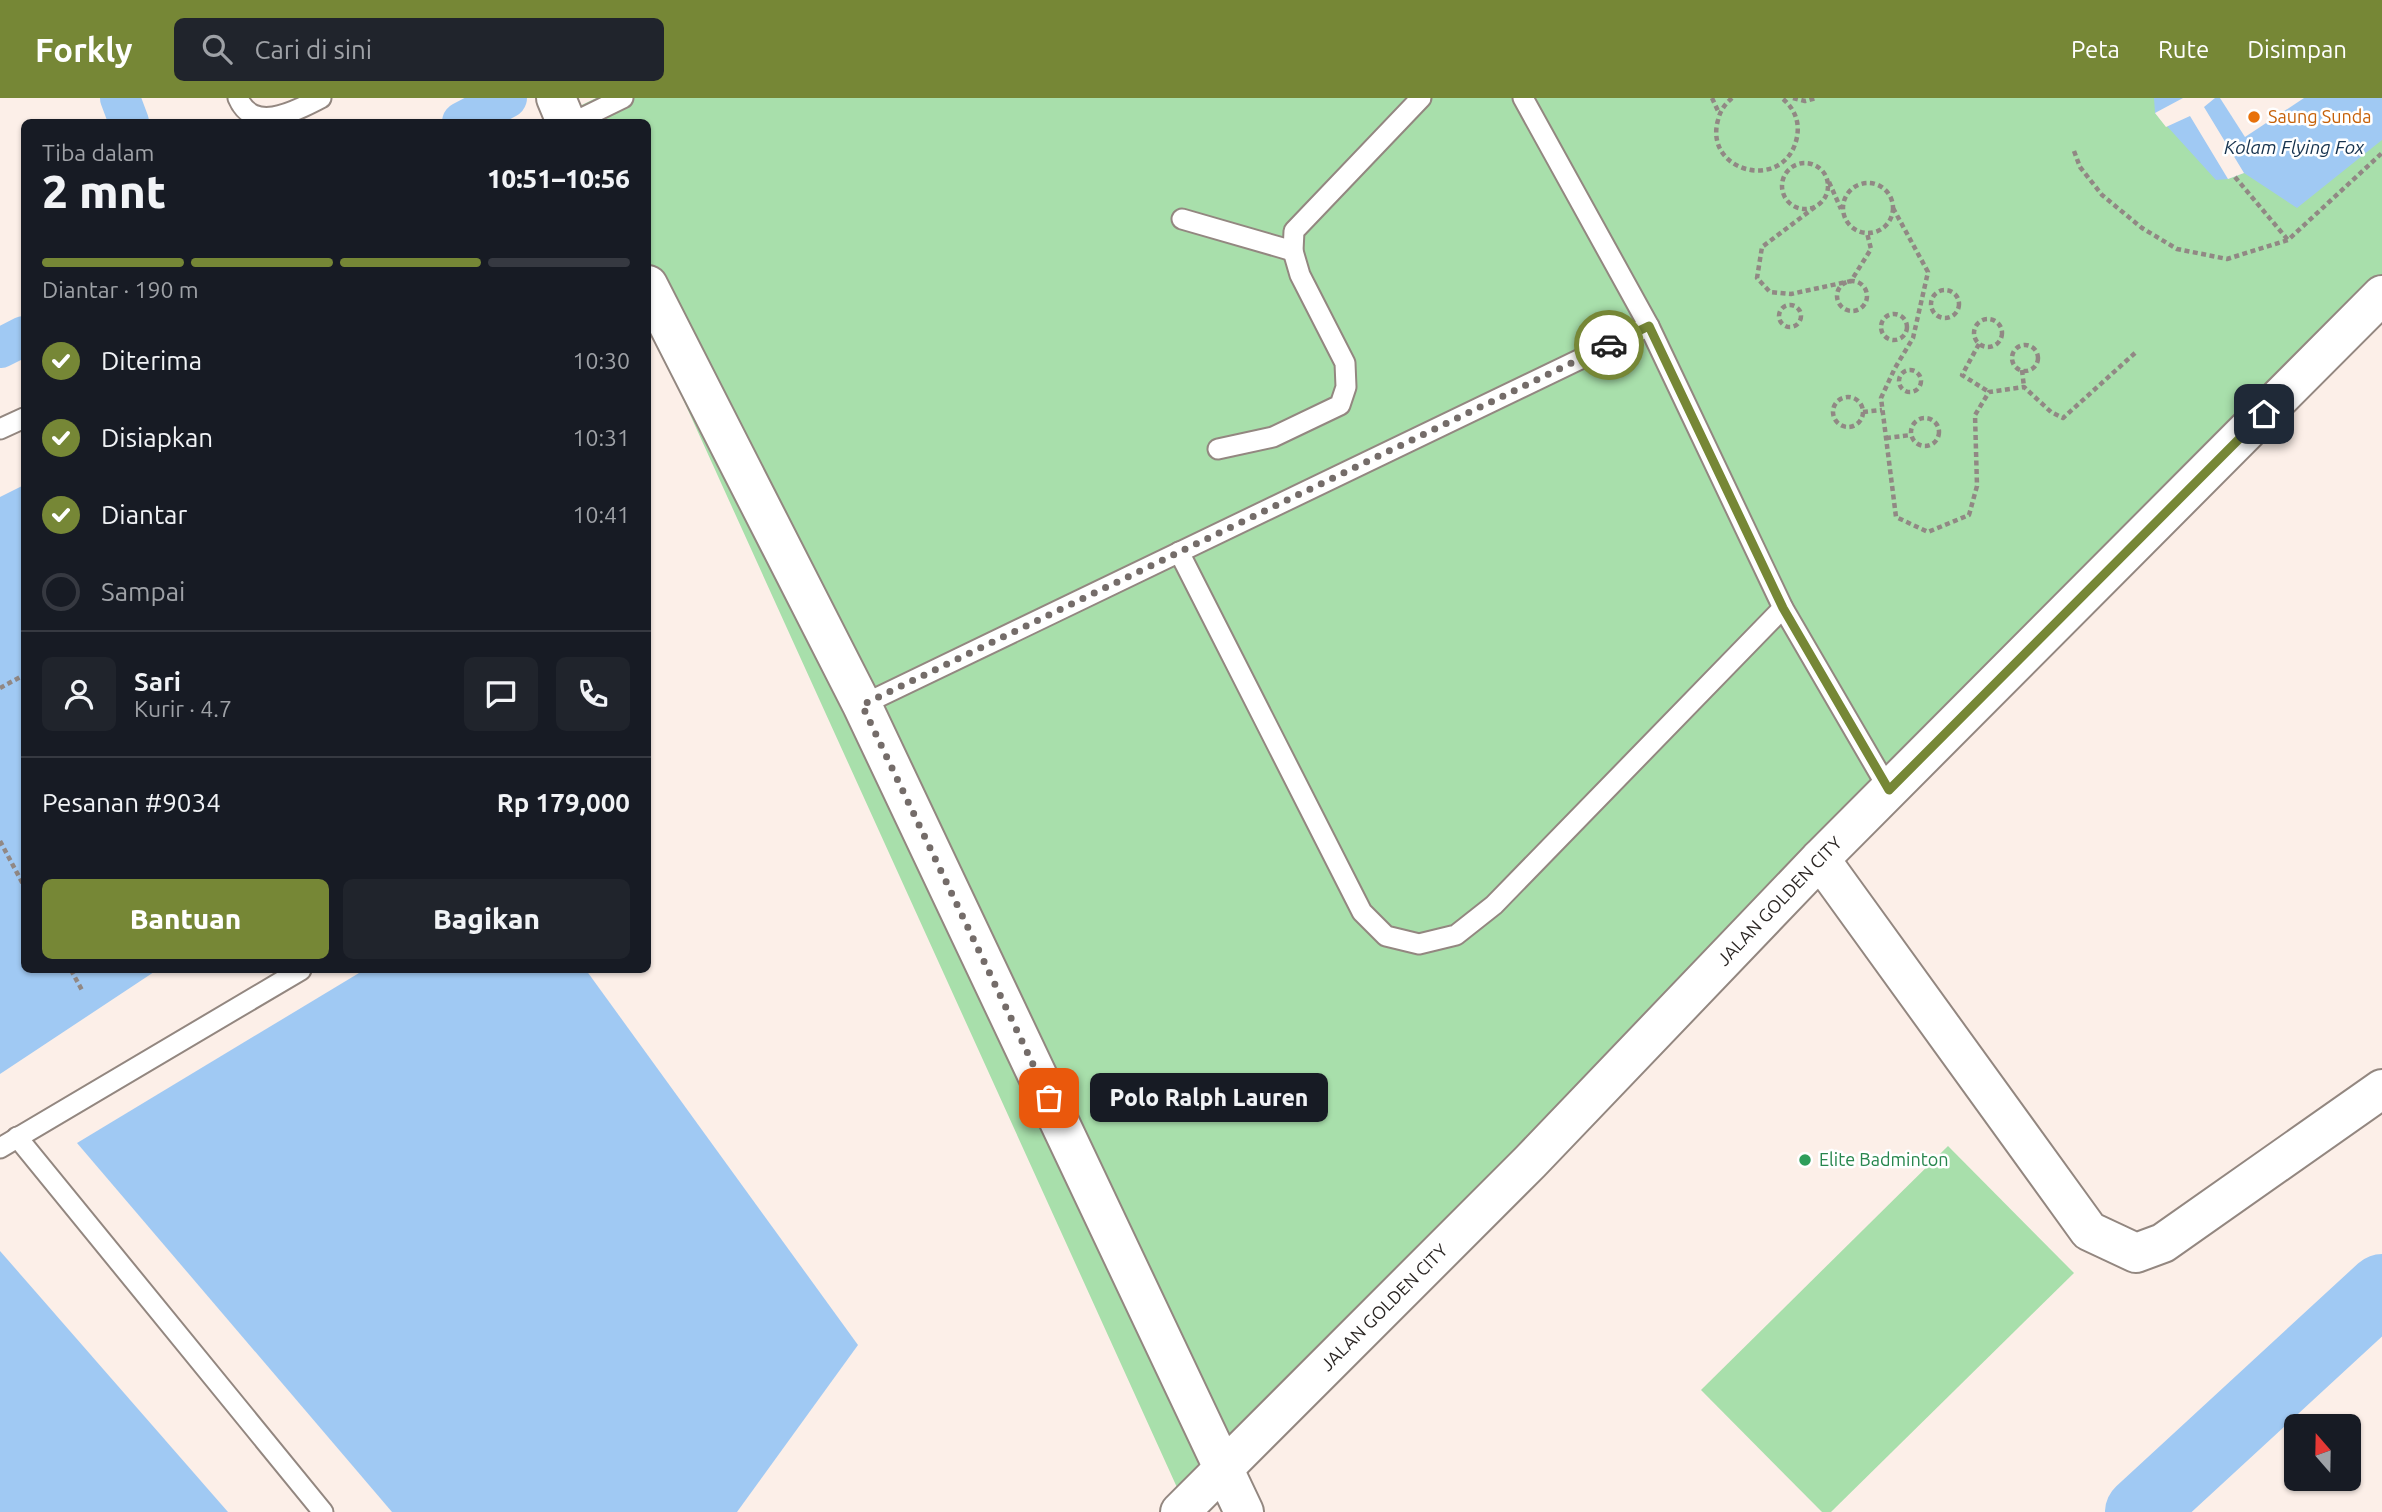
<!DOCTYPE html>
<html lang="id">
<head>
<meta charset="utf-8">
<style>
  :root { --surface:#171b24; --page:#20242c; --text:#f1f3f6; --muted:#9ea1a6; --line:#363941; --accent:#768736 }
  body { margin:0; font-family:Ubuntu,sans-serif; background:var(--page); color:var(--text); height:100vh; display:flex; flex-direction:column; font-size:26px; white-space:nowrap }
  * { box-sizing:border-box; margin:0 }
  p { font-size:23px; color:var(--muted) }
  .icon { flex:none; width:38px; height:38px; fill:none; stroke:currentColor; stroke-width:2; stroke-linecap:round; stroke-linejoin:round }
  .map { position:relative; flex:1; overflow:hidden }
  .details { position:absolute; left:21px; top:21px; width:630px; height:854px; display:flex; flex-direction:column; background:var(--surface); border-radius:10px; box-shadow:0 2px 5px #0004 }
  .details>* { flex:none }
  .needle { width:46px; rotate:340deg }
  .controls { position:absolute; left:2284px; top:1316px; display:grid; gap:14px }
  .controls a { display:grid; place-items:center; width:77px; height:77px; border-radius:10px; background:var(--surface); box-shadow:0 2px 5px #0004; font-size:35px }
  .pin { position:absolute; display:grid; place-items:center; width:60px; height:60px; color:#fff; margin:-30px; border-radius:14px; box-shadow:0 4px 10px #0006 }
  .courier { position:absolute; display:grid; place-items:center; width:70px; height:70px; margin:-35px; border:5px solid #768736; border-radius:50%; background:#fff; color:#222; box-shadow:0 2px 9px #0007 }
  .bubble { position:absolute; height:49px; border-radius:10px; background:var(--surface); box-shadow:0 2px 5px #0004; font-size:23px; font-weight:800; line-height:49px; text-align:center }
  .summary em { font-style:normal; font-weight:800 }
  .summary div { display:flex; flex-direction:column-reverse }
  .summary { display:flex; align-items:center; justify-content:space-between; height:119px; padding:0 21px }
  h1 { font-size:46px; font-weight:800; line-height:52px }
  .bar { display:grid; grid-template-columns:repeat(4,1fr); gap:10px 7px; align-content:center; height:84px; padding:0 21px }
  .bar i { height:9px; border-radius:5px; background:var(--line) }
  .bar .selected { background:var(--accent) }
  .bar p { grid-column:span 4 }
  .line { display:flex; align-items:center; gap:18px; padding:0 21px; border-top:2px solid var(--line) }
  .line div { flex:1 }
  .round { display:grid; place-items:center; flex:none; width:74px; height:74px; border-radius:10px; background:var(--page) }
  ol { padding:0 21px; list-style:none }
  li { display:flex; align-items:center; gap:21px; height:77px }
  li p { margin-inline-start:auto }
  li .icon { padding:7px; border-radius:50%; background:var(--accent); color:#fff; stroke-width:4 }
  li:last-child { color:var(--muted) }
  li i { width:38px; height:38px; border:4px solid var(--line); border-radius:50% }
  .cta { display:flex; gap:14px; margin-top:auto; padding:14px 21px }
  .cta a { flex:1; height:80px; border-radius:10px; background:var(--accent); color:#fff; font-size:28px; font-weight:800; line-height:80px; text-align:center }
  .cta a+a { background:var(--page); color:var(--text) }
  header { display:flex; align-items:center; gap:42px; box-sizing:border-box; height:98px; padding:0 35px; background:var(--accent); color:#fff }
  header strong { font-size:33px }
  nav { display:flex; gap:38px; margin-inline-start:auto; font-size:24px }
  .search { width:490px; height:63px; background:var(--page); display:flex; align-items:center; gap:18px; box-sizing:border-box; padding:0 24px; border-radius:10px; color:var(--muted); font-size:26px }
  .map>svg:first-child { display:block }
  .green { fill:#a8dfab }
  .water { fill:#a0c9f3 }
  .pier { fill:#fcefe8 }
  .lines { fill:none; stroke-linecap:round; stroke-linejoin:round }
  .canal { stroke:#a0c9f3; stroke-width:40 }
  .river { stroke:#a0c9f3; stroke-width:70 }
  .lane-casing { stroke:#938780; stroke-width:23 }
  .street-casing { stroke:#938780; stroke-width:42 }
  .path { stroke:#918884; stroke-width:4.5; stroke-dasharray:5 3.5; stroke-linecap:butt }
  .lane { stroke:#fff; stroke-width:19 }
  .street { stroke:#fff; stroke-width:38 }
  .done { stroke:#746c69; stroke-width:7; stroke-dasharray:0 12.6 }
  .route { stroke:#768736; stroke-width:9 }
  .food-dot { fill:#e8710a; stroke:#fff; stroke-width:2.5 }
  .leisure-dot { fill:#2e9e5b; stroke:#fff; stroke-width:2.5 }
  .labels { text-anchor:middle; stroke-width:5; stroke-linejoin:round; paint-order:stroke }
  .food-label { font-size:18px; fill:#c56008; stroke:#fff; text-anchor:start }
  .street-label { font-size:18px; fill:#2b2624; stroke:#fff }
  .leisure-label { font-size:18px; fill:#27864d; stroke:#fff; text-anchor:start }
  .water-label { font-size:19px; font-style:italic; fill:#16334f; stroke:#fff }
</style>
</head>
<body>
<header>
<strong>Forkly</strong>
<div class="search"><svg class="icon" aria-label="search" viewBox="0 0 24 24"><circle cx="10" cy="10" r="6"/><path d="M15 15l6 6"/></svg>Cari di sini</div>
<nav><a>Peta</a><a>Rute</a><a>Disimpan</a></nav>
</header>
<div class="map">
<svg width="2382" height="1414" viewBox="0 0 2382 1414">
  <rect width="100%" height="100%" fill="#fcefe8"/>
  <g class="green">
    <polygon points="596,0 2382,0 2382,184 1180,1396 648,224 648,24 557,24 555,20"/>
    <polygon points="1948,1048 2074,1175 1831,1414 1822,1414 1701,1292"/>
  </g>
  <g class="water">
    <polygon points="2154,0 2382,0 2382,42 2297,110 2244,75 2228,81 2216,82 2155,15"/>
    <polygon points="24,387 24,872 157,872 0,976 0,399"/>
    <polygon points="364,872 586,872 858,1247 737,1414 392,1414 77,1045"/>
    <polygon points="0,1153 228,1414 0,1414"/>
  </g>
  <g class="pier">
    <polygon points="2183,0 2215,0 2204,9 2244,75 2228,81 2190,18 2166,29 2155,15"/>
    <polygon points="2220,0 2304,0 2245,39"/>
  </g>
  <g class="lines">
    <g class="canal">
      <polyline points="120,0 129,24"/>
      <polyline points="462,24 507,0"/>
      <polyline points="0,250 24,238"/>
    </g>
    <polyline class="river" points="2140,1414 2382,1191"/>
    <g class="lane-casing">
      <g id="lane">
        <path d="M 238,0 C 254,37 297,12 321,0"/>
        <polyline points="1523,0 1649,228 1783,510 1889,692"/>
        <polyline points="574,24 623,0"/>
        <polyline points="1182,121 1293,153"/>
        <polyline points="0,331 24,320"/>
        <polyline points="1218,351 1273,339 1340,307 1346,289 1345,265 1300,177 1293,153 1294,133 1421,0"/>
        <polyline points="1179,454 1362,814 1386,838 1419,846 1456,837 1494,807 1783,510"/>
        <polyline points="862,607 1649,228"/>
        <polyline points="17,1039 323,1414"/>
        <polyline points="0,1050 301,872"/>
      </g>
    </g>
    <g class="street-casing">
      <g id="street">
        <polyline points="556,0 566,24"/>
        <polyline points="648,187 862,607 1244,1414"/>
        <polyline points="1820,761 2089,1133 2136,1155 2163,1145 2382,991"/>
        <path id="s1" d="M 1180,1414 L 1530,1064 L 1820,761 L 2382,197"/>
      </g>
    </g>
    <g class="path">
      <polyline points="1712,0 1719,15"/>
      <path d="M 1732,0 C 1725,6 1720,13 1718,22 C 1703,75 1786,95 1797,39 C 1800,23 1794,10 1782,0"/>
      <polyline points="1793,0 1805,3 1817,0"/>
      <polyline points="2074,53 2080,69 2102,97 2142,130 2177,151 2227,161 2288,142 2382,55"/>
      <circle cx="1805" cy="88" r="23"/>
      <polyline points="2235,79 2288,142"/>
      <polyline points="1829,84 1841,111"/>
      <circle cx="1868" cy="110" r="25"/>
      <polyline points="1815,109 1762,149 1757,180 1770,194 1791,196 1851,183 1871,151 1867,135"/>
      <polyline points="1893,110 1928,174 1913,240 1895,270 1881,300 1896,419 1928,434 1969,417 1977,388 1975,317 1989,294 2024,289 2051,314 2063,320 2135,255"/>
      <circle cx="1852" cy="198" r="15"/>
      <circle cx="1945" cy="206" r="14"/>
      <circle cx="1790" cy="218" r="11"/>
      <circle cx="1894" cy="229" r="13"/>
      <circle cx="1988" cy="235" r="14"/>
      <polyline points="1979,246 1962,277 1989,294"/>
      <circle cx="2025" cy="260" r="13"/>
      <polyline points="2022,272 2024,289"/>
      <circle cx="1910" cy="283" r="11"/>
      <circle cx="1848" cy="314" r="15"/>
      <polyline points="1863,314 1882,312"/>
      <circle cx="1925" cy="334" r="14"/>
      <polyline points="1886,340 1911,337"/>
      <polyline points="0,590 24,577"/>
      <polyline points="0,743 24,788"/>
      <polyline points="71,872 83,894"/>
    </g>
    <use href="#lane" class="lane"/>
    <use href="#street" class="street"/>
  </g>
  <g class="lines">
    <polyline class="done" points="1049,1000 862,607 1609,247"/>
    <polyline class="route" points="1609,247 1649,228 1783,510 1889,692 2264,316"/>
  </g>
  <circle class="food-dot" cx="2254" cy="19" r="7"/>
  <circle class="leisure-dot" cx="1805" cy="1062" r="7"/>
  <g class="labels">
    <g class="food-label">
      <text x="2268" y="25">Saung Sunda</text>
    </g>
    <g class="street-label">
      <text dy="6" stroke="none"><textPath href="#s1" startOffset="856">JALAN GOLDEN CITY</textPath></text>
      <text dy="6" stroke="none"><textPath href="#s1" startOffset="289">JALAN GOLDEN CITY</textPath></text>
    </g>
    <g class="leisure-label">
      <text x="1819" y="1068">Elite Badminton</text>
    </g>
    <g class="water-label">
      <text x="2294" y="56">Kolam Flying Fox</text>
    </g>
  </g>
</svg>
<div class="controls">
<a><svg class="needle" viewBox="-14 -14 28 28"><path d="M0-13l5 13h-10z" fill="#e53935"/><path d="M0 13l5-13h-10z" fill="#9ea1a6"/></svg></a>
</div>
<div class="pin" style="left:1049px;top:1000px;background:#ea580c"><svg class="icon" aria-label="bag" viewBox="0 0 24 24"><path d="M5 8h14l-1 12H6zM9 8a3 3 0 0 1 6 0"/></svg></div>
<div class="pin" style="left:2264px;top:316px;background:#1f2937"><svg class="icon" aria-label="home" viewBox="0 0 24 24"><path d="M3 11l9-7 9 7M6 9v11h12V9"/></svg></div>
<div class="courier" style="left:1609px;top:247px"><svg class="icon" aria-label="car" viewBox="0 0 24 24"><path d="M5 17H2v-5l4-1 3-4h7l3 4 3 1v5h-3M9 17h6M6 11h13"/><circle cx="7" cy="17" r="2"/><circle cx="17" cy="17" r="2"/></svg></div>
<div class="bubble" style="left:1090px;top:975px;width:238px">Polo Ralph Lauren</div>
<section class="details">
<div class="summary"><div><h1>2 mnt</h1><p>Tiba dalam</p></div><em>10:51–10:56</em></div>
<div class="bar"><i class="selected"></i><i class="selected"></i><i class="selected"></i><i></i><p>Diantar · 190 m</p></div>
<ol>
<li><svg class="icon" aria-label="check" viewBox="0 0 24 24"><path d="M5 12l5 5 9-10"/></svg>Diterima<p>10:30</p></li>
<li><svg class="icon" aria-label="check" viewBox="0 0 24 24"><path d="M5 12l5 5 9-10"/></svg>Disiapkan<p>10:31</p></li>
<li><svg class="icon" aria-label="check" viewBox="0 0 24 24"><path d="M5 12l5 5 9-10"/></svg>Diantar<p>10:41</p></li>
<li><i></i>Sampai</li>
</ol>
<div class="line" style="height:126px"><a class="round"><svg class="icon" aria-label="person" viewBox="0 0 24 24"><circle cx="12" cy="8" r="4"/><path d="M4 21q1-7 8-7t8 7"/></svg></a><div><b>Sari</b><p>Kurir · 4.7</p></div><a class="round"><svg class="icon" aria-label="chat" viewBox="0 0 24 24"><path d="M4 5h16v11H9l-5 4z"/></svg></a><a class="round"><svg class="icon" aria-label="phone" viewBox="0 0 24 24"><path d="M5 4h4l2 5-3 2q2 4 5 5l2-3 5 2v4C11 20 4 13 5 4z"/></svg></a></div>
<div class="line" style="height:91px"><div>Pesanan #9034</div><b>Rp 179,000</b></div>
<div class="cta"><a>Bantuan</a><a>Bagikan</a></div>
</section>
</div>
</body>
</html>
